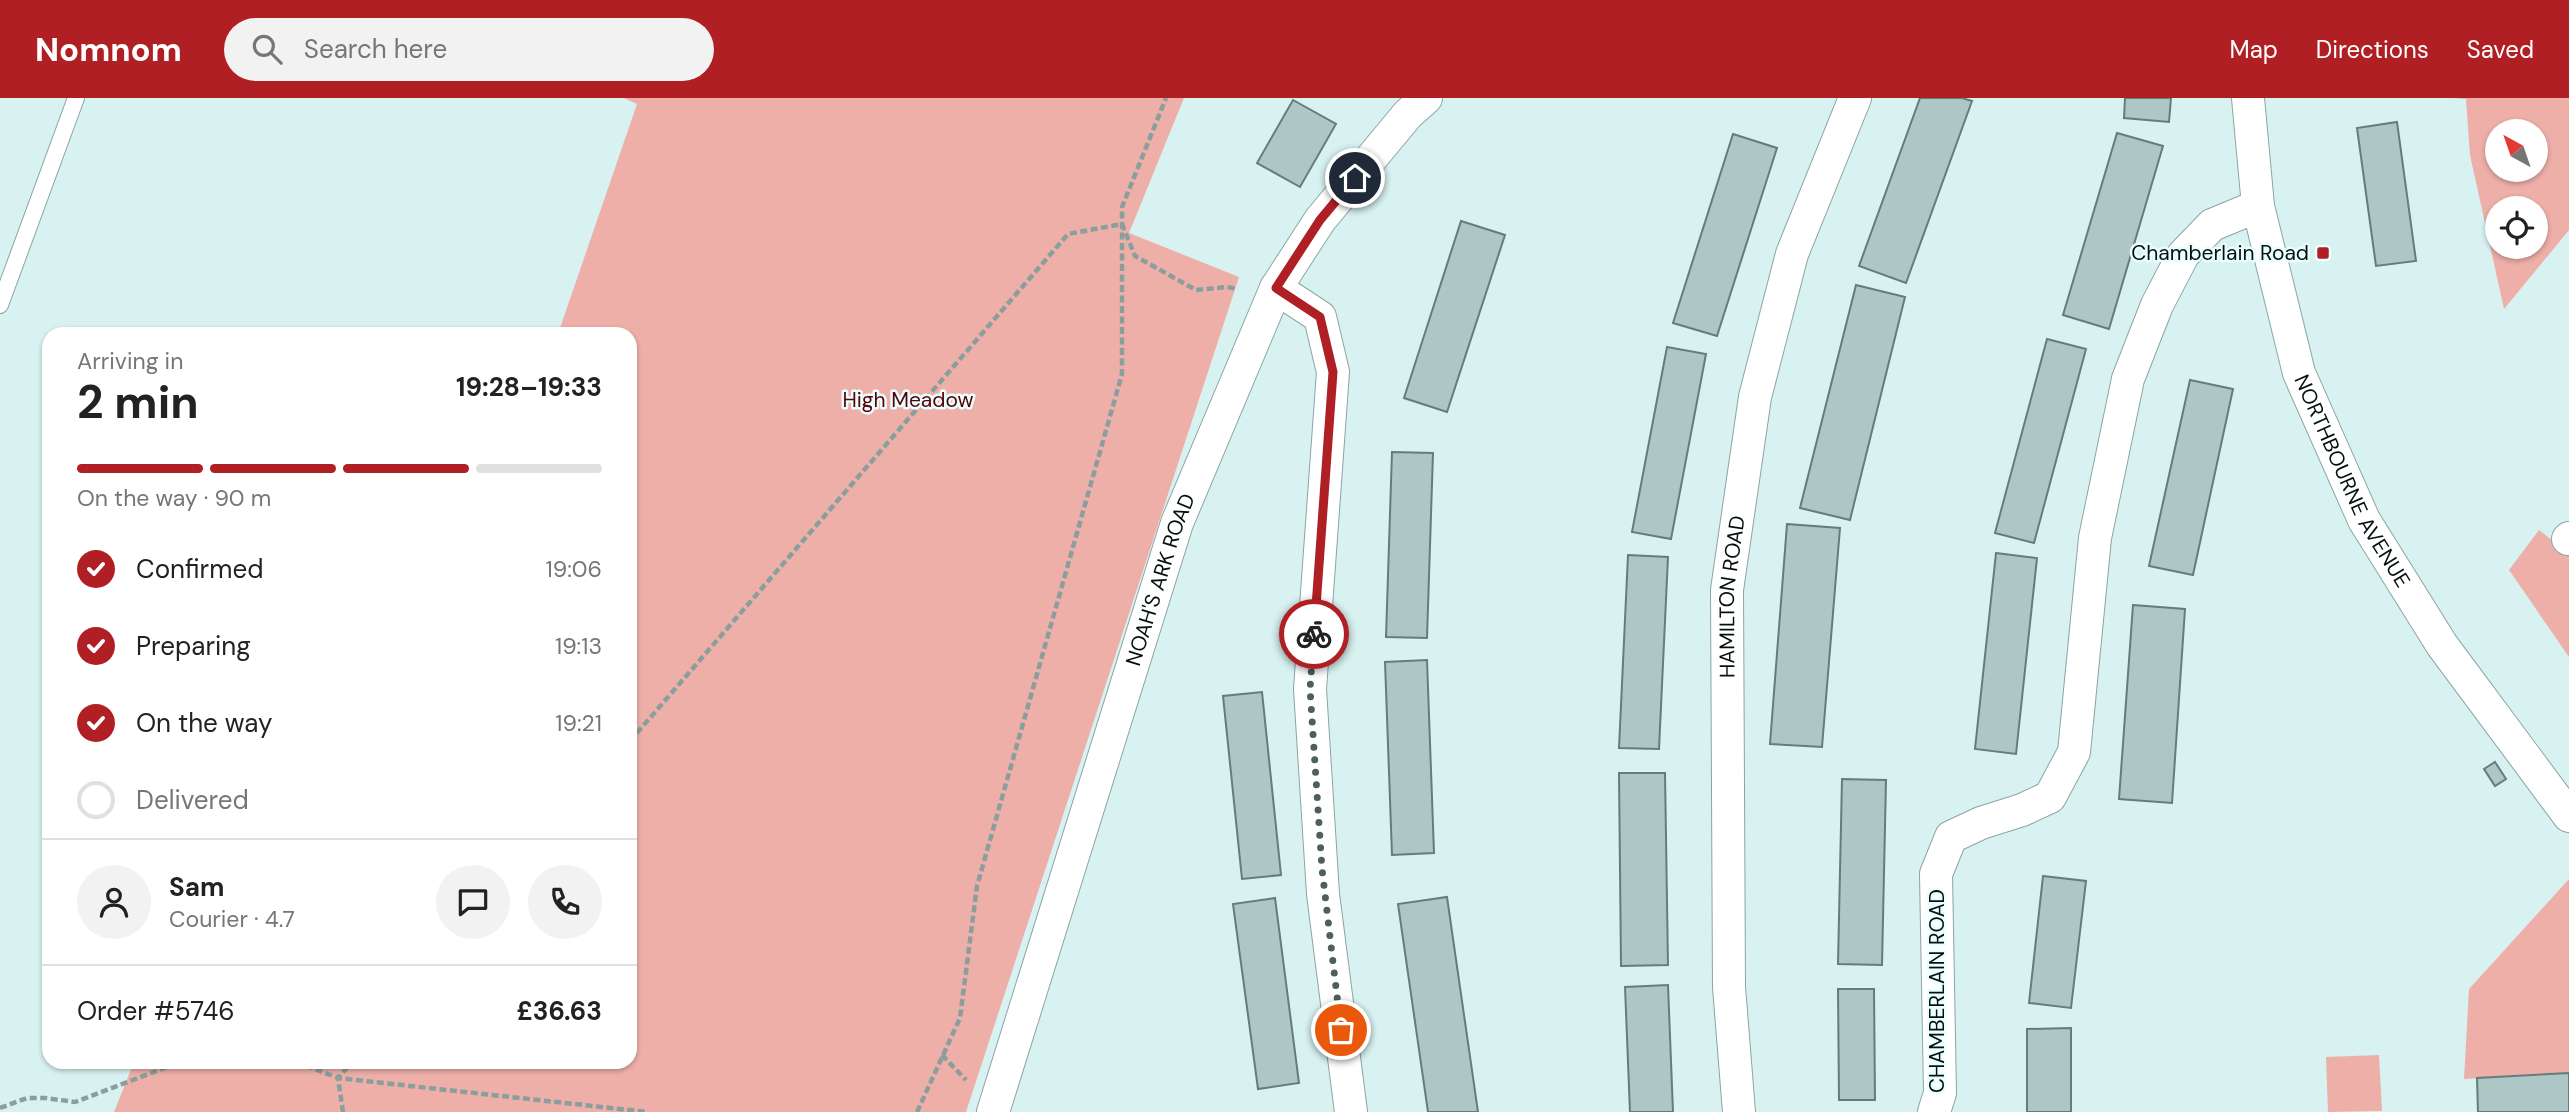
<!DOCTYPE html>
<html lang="en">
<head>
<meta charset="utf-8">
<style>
  :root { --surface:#fff; --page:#f2f2f2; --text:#222; --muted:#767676; --line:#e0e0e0; --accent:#b01f23 }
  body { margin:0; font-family:"DM Sans",sans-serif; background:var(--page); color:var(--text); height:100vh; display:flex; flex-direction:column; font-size:26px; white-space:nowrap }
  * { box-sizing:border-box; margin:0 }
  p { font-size:23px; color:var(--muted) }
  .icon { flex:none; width:38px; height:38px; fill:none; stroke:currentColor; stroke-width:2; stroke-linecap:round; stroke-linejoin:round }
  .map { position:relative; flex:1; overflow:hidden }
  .sheet { position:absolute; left:42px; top:229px; width:595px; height:742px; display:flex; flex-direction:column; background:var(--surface); border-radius:21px; box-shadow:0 2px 5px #0004 }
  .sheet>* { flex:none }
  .needle { width:46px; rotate:320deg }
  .tools { position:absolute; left:2485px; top:21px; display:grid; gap:14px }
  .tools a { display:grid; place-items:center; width:63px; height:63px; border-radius:50%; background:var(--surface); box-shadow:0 2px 5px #0004; font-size:35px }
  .pin { position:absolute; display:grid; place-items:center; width:60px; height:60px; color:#fff; margin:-30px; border:4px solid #fff; border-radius:50%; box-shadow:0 2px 7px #0007 }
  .courier { position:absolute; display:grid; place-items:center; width:70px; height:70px; margin:-35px; border:5px solid #b01f23; border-radius:50%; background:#fff; color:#222; box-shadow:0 2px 9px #0007 }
  .summary em { font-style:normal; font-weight:700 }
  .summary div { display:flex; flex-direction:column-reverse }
  .summary { display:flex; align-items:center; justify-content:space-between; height:119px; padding:0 35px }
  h1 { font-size:46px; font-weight:700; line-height:52px }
  .bar { display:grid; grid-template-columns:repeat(4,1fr); gap:10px 7px; align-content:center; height:84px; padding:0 35px }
  .bar i { height:9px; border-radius:5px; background:var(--line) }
  .bar .current { background:var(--accent) }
  .bar p { grid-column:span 4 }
  .line { display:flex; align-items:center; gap:18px; padding:0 35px; border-top:2px solid var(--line) }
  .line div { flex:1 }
  .round { display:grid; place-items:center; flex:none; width:74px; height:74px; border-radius:37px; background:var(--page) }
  ol { padding:0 35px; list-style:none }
  li { display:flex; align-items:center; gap:21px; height:77px }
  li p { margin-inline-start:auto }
  li .icon { padding:7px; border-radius:50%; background:var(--accent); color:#fff; stroke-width:4 }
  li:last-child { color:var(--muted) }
  li i { width:38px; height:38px; border:4px solid var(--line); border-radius:50% }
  header { display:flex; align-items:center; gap:42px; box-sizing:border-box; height:98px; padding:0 35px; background:var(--accent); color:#fff }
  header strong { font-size:33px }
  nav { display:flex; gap:38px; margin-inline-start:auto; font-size:24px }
  .search { width:490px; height:63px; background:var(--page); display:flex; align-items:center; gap:18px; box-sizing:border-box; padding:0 24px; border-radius:38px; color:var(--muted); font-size:26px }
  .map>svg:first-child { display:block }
  .green { fill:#edafa8; fill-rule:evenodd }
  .building { fill:#adc7c6; stroke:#647d7c; stroke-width:2 }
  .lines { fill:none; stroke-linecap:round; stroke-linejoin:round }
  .lane-casing { stroke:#8ba5a4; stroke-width:18 }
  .street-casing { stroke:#8ba5a4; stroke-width:34 }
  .path { stroke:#8a9e9e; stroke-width:4.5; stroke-dasharray:7 3.5; stroke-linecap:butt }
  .lane { stroke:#fff; stroke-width:16 }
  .street { stroke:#fff; stroke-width:32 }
  .done { stroke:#4f5e5e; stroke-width:7; stroke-dasharray:0 12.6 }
  .route { stroke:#b01f23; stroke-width:9 }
  .poi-dot { fill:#b01f23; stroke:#e9fffd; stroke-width:2.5 }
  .labels { text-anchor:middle; stroke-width:5; stroke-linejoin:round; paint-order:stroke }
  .poi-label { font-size:21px; fill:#060f0f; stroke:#e9fffd; text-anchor:end }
  .park-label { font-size:21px; fill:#590006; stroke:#e9fffd }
  .street-label { font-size:21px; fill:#060f0f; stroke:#e9fffd }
</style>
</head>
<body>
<header>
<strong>Nomnom</strong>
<div class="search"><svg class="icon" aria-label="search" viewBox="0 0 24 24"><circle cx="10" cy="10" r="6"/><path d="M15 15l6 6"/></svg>Search here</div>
<nav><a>Map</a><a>Directions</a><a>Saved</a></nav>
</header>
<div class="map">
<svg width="2569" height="1014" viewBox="0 0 2569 1014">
  <rect width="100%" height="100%" fill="#d7f2f1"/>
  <g class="green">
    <polygon points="624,0 1184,0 1129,135 1239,179 966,1014 114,1014 134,964 630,964 630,236 558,236 637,6"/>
    <path d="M 2451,0 L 2569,0 L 2569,132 L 2504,211 L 2470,57 L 2466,1 ZM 2497,33 L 2536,33 L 2536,72 L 2497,72 ZM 2497,110 L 2536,110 L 2536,149 L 2497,149 Z"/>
    <polygon points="2539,432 2569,455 2569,559 2509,472"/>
    <polygon points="2569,781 2569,975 2464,981 2469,891"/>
    <polygon points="2379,957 2382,1013 2328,1014 2326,959"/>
  </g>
  <g class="building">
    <polygon points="1920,0 1962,0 1972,3 1906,185 1859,168"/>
    <polygon points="2125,0 2171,0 2169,24 2124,20"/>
    <polygon points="1293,2 1336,26 1300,89 1257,65"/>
    <polygon points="2397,24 2416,163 2376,168 2357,30"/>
    <polygon points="2117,35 2163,48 2109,231 2063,217"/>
    <polygon points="1733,36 1777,50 1717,238 1673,225"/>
    <polygon points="1461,123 1505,137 1447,314 1404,300"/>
    <polygon points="1856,187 1905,199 1850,422 1800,410"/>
    <polygon points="2047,241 2086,251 2034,445 1995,435"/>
    <polygon points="1667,249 1706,256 1671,441 1632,434"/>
    <polygon points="2190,282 2233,291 2193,477 2149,468"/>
    <polygon points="1392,354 1433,355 1427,540 1386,539"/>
    <polygon points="1787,426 1840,430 1822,649 1770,646"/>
    <polygon points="1996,455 2037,460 2016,656 1975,651"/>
    <polygon points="1628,457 1668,459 1659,651 1619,650"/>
    <polygon points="2133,507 2185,511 2172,705 2119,701"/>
    <polygon points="1427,562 1434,755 1392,757 1385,564"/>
    <polygon points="1262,594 1281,777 1242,781 1223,598"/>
    <polygon points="2495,664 2506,681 2495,688 2484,671"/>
    <polygon points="1619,675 1665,675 1668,867 1621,868"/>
    <polygon points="1842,681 1886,682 1882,867 1838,866"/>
    <polygon points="2043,778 2086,783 2071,910 2029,905"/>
    <polygon points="1447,799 1478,1014 1428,1014 1398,806"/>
    <polygon points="1275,800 1299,985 1258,991 1233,806"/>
    <polygon points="1668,887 1673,1014 1630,1014 1625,889"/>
    <polygon points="1838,891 1874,891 1875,1002 1839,1002"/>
    <polygon points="2071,930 2071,1014 2027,1014 2027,931"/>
    <polygon points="2569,975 2569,1014 2478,1014 2477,980"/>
  </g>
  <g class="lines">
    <g class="lane-casing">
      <polyline id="lane" points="0,207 76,0"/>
    </g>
    <g class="street-casing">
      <g id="street">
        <path id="s1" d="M 2248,0 L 2258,108 L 2299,275 L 2364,422 L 2442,547 L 2569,718"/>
        <polyline points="1276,190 1320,219 1333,274 1310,591 1323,796 1351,1014"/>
        <polyline points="2568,441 2569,440"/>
        <path id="s2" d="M 993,1014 L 1177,425 L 1276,190 L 1320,122 L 1408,16 L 1426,0"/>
        <path id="s3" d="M 1739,1014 L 1729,889 L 1727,492 L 1755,299 L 1792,156 L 1855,0"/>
        <polyline points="1934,1014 1940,995 1936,776 1951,739 1981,725 2022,712 2050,699 2074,654 2095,440 2128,281 2157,207 2183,157 2212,127 2258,108"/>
      </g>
    </g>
    <g class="path">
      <polyline points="630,643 1068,136 1122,126 1135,158 1196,192 1227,189 1238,191"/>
      <polyline points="942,957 966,982"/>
      <polyline points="296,964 338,980 647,1014"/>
      <polyline points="0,1010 27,1000 45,1000 75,1004 180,964"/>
      <polyline points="343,1014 338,980 352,964"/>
      <polyline points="917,1014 960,920 977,788 1122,276 1122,109 1166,0"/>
    </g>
    <use href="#lane" class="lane"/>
    <use href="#street" class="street"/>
  </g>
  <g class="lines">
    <polyline class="done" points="1314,536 1310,591 1322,771 1341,932"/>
    <polyline class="route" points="1314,536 1333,274 1320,219 1276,190 1320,122 1355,80"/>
  </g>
  <rect class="poi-dot" x="2316" y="148" width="14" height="14" rx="3.5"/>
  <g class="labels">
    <g class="poi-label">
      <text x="2309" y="162">Chamberlain Road</text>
    </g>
    <g class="park-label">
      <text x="908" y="309">High Meadow</text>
    </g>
    <g class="street-label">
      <text dy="7" stroke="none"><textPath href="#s1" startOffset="401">NORTHBOURNE AVENUE</textPath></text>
      <text dy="7" stroke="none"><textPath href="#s2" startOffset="558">NOAH'S ARK ROAD</textPath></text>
      <text dy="7" stroke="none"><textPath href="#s3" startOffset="516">HAMILTON ROAD</textPath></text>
      <text transform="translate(1937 893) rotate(-90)" y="7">CHAMBERLAIN ROAD</text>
    </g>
  </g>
</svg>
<div class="tools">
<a><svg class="needle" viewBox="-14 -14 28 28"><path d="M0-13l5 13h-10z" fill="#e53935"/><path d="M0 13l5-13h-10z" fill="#767676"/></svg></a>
<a><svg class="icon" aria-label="locate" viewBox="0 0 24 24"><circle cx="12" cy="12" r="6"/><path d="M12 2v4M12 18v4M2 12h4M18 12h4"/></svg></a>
</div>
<div class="pin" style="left:1341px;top:932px;background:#ea580c"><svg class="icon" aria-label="bag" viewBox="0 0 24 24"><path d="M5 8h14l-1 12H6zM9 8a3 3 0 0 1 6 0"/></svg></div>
<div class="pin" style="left:1355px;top:80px;background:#1f2937"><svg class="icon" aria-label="home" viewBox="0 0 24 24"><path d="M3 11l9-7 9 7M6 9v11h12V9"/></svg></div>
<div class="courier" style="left:1314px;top:536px"><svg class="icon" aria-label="bike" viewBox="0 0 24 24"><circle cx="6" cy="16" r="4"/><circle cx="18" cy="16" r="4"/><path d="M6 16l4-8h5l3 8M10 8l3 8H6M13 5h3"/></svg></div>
<section class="sheet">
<div class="summary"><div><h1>2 min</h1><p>Arriving in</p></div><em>19:28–19:33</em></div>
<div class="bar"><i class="current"></i><i class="current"></i><i class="current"></i><i></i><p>On the way · 90 m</p></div>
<ol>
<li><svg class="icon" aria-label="check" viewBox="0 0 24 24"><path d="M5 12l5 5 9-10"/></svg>Confirmed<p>19:06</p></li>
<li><svg class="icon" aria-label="check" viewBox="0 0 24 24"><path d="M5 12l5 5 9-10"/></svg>Preparing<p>19:13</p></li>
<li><svg class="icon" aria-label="check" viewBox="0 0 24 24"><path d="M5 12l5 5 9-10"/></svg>On the way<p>19:21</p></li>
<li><i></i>Delivered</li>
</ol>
<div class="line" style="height:126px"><a class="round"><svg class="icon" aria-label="person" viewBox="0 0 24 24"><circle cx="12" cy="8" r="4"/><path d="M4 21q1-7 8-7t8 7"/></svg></a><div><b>Sam</b><p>Courier · 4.7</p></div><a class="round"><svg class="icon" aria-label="chat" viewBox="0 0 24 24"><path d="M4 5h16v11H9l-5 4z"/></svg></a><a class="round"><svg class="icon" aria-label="phone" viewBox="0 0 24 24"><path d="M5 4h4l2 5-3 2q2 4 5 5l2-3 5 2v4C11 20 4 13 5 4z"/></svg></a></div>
<div class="line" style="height:91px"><div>Order #5746</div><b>£36.63</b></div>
</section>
</div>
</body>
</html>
